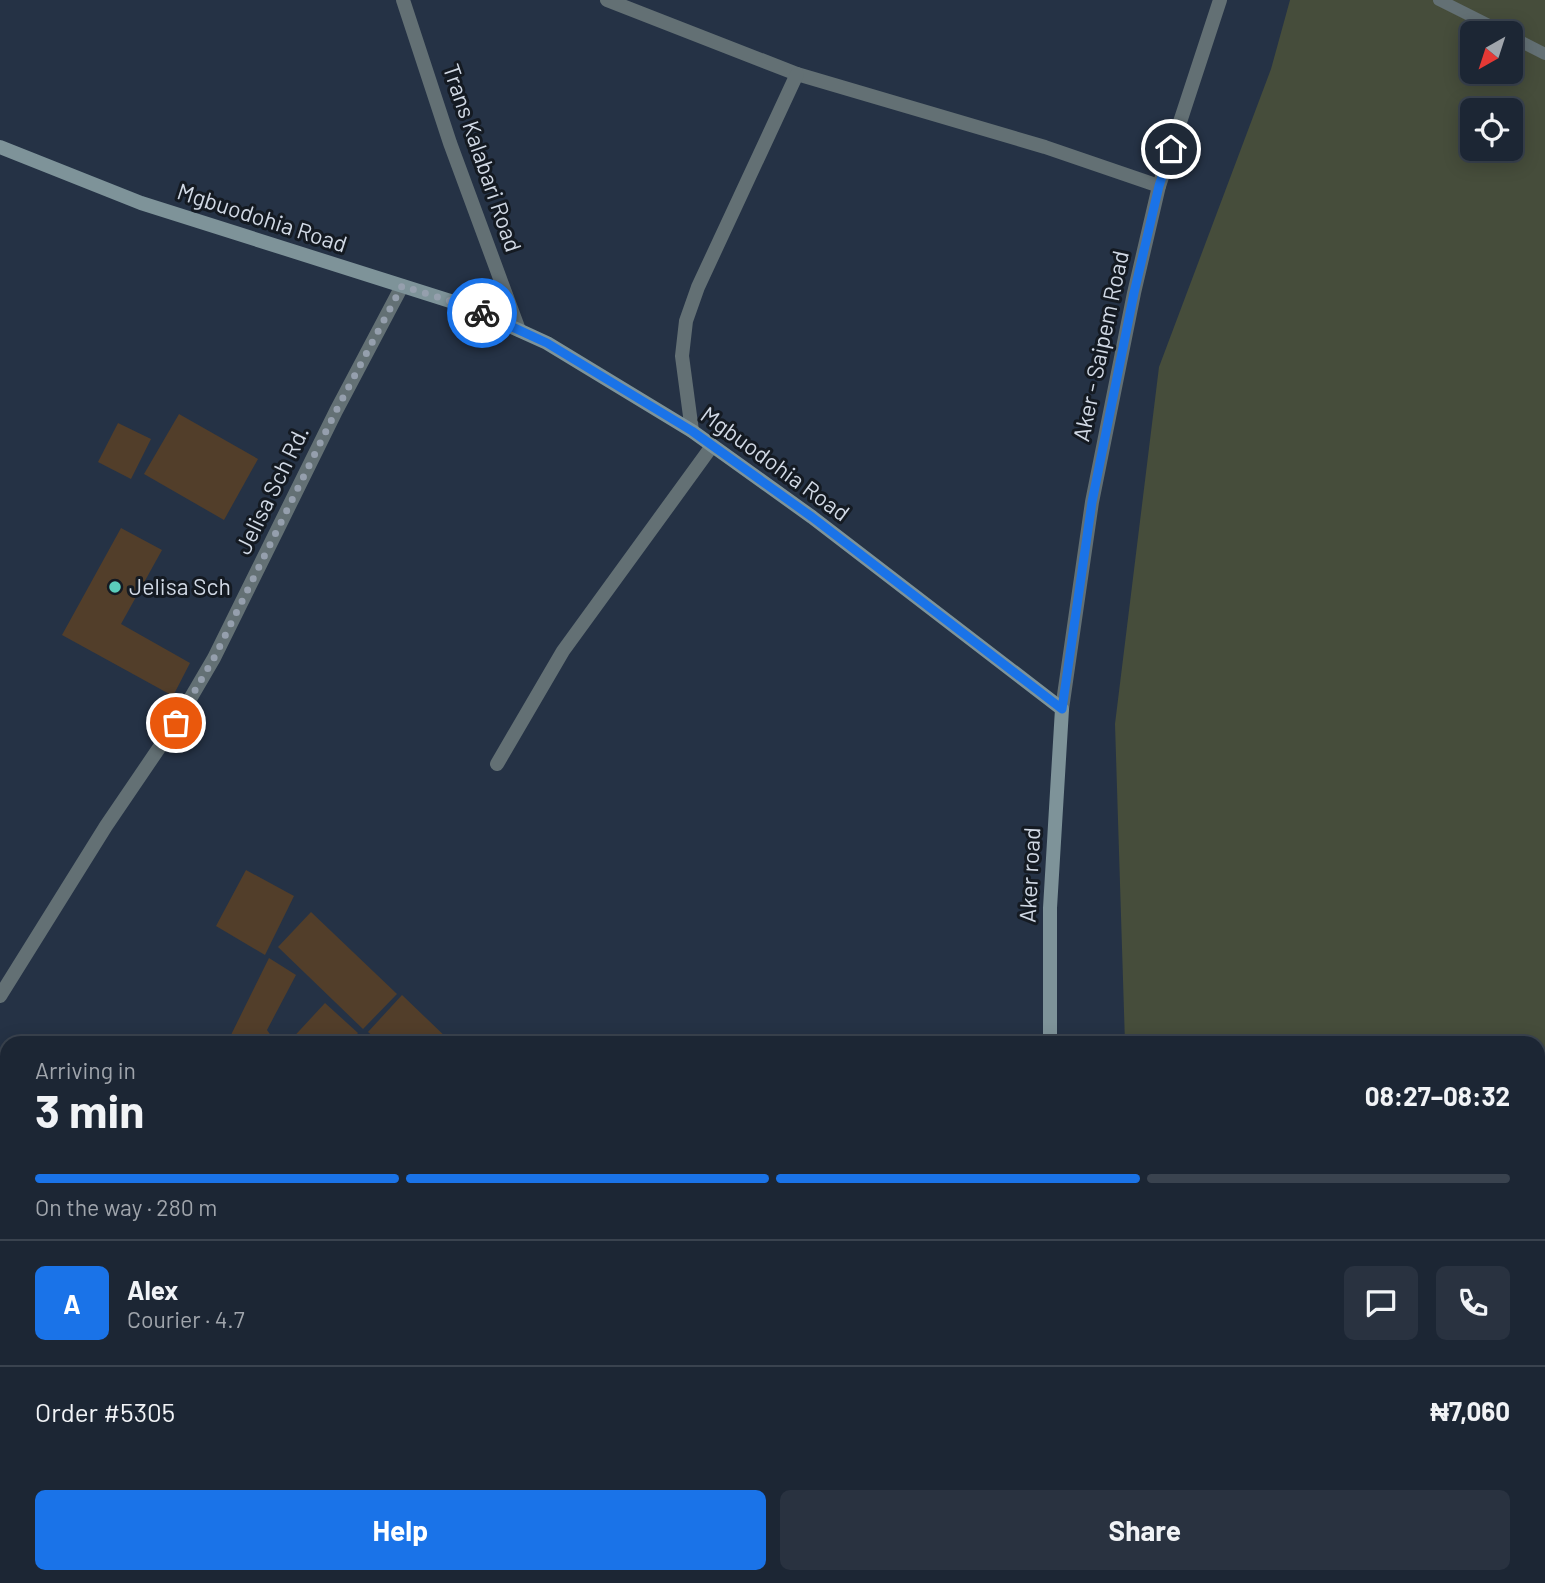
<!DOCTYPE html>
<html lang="en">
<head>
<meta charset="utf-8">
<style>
  :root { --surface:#1c2634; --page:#293240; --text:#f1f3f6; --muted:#a0a5ac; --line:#3a434f; --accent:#1a73e8 }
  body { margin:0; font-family:Barlow,sans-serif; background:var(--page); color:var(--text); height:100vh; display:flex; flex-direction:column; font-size:26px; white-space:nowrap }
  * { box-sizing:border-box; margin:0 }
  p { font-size:23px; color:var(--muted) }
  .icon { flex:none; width:38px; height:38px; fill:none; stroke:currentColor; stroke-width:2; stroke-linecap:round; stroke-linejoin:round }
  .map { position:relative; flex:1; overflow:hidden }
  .drawer { position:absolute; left:0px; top:1036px; width:1545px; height:548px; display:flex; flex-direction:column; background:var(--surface); border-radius:21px 21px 0 0; box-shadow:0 4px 18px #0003,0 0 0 2px var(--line) }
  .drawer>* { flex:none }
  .needle { width:46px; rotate:219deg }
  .buttons { position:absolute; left:1460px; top:21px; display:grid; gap:14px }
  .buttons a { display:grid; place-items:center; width:63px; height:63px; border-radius:10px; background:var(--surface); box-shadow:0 4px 18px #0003,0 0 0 2px var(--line); font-size:35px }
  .pin { position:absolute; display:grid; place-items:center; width:60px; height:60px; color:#fff; margin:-30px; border:4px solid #fff; border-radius:50%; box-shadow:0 2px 7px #0007 }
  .courier { position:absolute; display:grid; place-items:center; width:70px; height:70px; margin:-35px; border:5px solid #1a73e8; border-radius:50%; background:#fff; color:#222; box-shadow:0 2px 9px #0007 }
  .overview em { font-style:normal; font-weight:700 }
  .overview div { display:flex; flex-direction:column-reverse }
  .overview { display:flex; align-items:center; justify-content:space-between; height:119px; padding:0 35px }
  h1 { font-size:46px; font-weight:700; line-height:52px }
  .bar { display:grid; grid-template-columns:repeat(4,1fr); gap:10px 7px; align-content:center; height:84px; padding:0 35px }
  .bar i { height:9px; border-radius:5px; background:var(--line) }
  .bar .on { background:var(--accent) }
  .bar p { grid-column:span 4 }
  .line { display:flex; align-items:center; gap:18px; padding:0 35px; border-top:2px solid var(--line) }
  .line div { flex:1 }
  .round { display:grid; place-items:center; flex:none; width:74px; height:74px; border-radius:10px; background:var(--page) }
  .action { display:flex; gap:14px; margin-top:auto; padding:14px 35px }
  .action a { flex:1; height:80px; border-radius:10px; background:var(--accent); color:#fff; font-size:28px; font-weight:700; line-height:80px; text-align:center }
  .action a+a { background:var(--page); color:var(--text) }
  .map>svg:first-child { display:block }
  .green { fill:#464d3b; fill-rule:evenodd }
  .building { fill:#523e2a }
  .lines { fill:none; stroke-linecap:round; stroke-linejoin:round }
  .lane { stroke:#637074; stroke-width:12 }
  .street { stroke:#637074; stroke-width:14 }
  .secondary { stroke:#7e9399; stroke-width:14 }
  .done { stroke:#959fad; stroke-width:7; stroke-dasharray:0 12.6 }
  .route { stroke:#1a73e8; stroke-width:9 }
  .poi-dot { fill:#5bcebc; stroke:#141a22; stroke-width:2.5 }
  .labels { text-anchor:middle; stroke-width:6; stroke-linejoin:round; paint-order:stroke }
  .street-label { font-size:23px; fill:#d1d9e5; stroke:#141a22 }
  .poi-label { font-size:23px; fill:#d1d9e5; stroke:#141a22; text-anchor:start }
</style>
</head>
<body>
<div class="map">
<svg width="1545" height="1583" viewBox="0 0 1545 1583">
  <rect width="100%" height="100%" fill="#253245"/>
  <path class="green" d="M 1290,0 L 1545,0 L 1545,1583 L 1193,1583 L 1192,1577 L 1538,1577 L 1538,1043 L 1125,1043 L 1115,724 L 1159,367 L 1271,69 ZM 1472,33 L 1510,33 L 1510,72 L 1472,72 ZM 1472,110 L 1510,110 L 1510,149 L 1472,149 Z"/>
  <g class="building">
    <polygon points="179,414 258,459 224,520 144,474"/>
    <polygon points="118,423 151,439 131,479 98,462"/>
    <polygon points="121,528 162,550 121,624 190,663 173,696 62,635"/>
    <polygon points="246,870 294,896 265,955 216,926"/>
    <polygon points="311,912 397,994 363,1029 278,947"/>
    <polygon points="269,958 296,975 267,1030 274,1040 272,1043 227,1043"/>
    <polygon points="402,995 451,1042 449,1043 376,1043 377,1040 368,1032"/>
    <polygon points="325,1003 358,1033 349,1043 288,1043"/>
    <polygon points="0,1303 7,1309 7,1346 0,1354"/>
    <polygon points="0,1561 7,1567 7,1577 19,1577 27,1583 0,1583"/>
    <polygon points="498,1577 541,1577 551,1583 494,1583"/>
  </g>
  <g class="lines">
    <g class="lane">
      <polyline points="1439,0 1505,33"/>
      <polyline points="1510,36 1545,54"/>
    </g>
    <g class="street">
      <polyline points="403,0 450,143 519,330"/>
      <polyline points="607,0 797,74 1045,147 1159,186"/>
      <polyline points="692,431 682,356 686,321 698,287 797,74"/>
      <polyline points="1062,709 1092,502 1134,293 1159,186 1220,0"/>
      <polyline points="497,764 563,651 712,446"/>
      <polyline points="0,996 106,826 176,723 214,658 336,411 402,286"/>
      <polyline points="0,1386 7,1385"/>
      <polyline points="350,1577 355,1583"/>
      <polyline points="1018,1577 1033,1583"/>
    </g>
    <g class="secondary">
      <polyline points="0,147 141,203 466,306 547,343 692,431 812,517 1062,709 1050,908 1050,1043"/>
      <polyline points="1135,1577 1137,1583"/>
    </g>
  </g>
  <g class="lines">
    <polyline class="done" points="176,723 214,658 336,411 402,286 466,306 482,313"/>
    <polyline class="route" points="482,313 547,343 692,431 812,517 1062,709 1092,502 1134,293 1159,186 1171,149"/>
  </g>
  <circle class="poi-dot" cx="115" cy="587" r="7"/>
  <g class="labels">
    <g class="street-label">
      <text transform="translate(482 158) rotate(71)" y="8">Trans Kalabari Road</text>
      <text transform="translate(262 218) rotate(18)" y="8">Mgbuodohia Road</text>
      <text transform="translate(1101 346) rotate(-78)" y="8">Aker - Saipem Road</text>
      <text transform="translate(775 464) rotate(36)" y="8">Mgbuodohia Road</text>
      <text transform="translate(272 490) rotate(-64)" y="8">Jelisa Sch Rd.</text>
      <text transform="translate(1030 875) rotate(-87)" y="8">Aker road</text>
    </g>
    <g class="poi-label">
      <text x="129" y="595">Jelisa Sch</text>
    </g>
  </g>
</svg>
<div class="buttons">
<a><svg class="needle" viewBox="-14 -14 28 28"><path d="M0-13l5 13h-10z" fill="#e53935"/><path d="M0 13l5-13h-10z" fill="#a0a5ac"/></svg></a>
<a><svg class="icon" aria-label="locate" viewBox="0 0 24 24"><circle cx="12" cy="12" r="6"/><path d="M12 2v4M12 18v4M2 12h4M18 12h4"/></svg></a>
</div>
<div class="pin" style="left:176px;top:723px;background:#ea580c"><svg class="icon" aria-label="bag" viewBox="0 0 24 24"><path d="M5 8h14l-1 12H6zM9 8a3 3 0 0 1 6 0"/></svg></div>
<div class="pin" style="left:1171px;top:149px;background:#1f2937"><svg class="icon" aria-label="home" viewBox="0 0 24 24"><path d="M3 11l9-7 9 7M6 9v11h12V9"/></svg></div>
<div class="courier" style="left:482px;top:313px"><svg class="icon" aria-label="bike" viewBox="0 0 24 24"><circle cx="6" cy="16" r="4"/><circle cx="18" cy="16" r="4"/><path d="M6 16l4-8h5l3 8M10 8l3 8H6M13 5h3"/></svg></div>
<section class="drawer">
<div class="overview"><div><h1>3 min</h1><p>Arriving in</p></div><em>08:27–08:32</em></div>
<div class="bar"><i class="on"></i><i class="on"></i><i class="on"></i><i></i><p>On the way · 280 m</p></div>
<div class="line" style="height:126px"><b class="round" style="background:var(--accent);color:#fff">A</b><div><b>Alex</b><p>Courier · 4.7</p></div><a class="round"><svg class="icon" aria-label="chat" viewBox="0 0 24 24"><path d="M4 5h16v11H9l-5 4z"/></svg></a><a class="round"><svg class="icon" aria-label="phone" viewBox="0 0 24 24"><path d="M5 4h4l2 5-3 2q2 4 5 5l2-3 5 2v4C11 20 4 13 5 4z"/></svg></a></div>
<div class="line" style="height:91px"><div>Order #5305</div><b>₦7,060</b></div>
<div class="action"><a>Help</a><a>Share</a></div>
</section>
</div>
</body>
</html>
